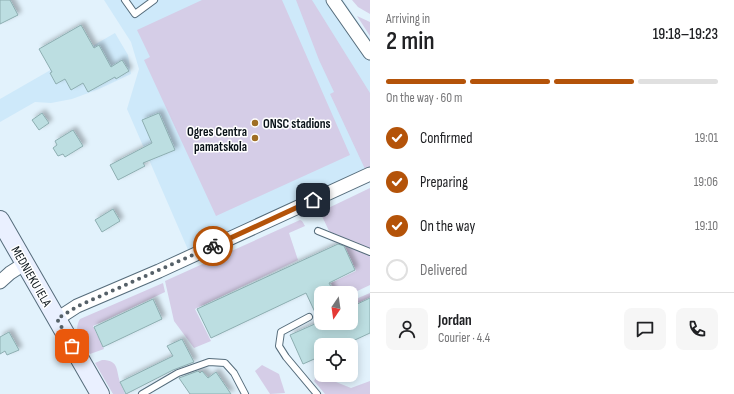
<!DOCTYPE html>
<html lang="en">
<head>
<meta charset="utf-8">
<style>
  :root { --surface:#fff; --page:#f6f6f6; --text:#202124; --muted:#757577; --line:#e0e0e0; --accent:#b45309 }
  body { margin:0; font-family:"Sofia Sans Condensed",sans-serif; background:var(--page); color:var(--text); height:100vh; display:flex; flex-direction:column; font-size:15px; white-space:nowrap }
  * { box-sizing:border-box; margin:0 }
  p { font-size:13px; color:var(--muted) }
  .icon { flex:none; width:22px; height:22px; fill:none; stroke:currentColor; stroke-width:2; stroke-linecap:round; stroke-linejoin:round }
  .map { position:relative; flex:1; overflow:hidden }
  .panel { display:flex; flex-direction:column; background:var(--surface); width:364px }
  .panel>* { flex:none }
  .needle { width:26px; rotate:193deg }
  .tools { position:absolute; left:314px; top:286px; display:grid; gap:8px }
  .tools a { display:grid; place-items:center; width:44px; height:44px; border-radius:8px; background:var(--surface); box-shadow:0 2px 10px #0003; font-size:20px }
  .pin { position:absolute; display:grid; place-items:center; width:34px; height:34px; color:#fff; margin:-17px; border-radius:8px; box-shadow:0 2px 6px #0006 }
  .courier { position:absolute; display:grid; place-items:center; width:40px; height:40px; margin:-20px; border:3px solid #b45309; border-radius:50%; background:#fff; color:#222; box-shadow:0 1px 5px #0007 }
  .overview em { font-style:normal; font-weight:600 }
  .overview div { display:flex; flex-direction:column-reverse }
  .overview { display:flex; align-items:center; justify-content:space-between; height:68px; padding:0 16px }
  h1 { font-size:26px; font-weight:600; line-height:30px }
  .bar { display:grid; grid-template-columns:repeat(4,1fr); gap:6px 4px; align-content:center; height:48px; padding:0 16px }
  .bar i { height:5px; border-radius:3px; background:var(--line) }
  .bar .selected { background:var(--accent) }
  .bar p { grid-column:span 4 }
  .line { display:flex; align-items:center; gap:10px; padding:0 16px; border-top:1px solid var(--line) }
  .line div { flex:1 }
  .round { display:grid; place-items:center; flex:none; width:42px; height:42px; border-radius:8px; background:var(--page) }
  ol { padding:0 16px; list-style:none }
  li { display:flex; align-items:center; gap:12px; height:44px }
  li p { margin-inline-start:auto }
  li .icon { padding:4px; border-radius:50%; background:var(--accent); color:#fff; stroke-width:4 }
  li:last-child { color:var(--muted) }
  li i { width:22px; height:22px; border:2px solid var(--line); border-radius:50% }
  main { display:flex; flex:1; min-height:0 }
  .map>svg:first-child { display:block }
  .built { fill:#cee9fa }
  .green { fill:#d5cde7 }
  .building { fill:#bcdee1; stroke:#8daeb1; filter:url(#shadow) }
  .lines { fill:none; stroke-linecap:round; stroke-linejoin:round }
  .lane-casing { stroke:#556c7b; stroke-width:8 }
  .street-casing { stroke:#556c7b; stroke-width:15 }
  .secondary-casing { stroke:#556c7b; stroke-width:20 }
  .lane { stroke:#fff; stroke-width:6 }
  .street { stroke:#fff; stroke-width:13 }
  .secondary { stroke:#eaf0ff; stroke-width:18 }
  .done { stroke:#556068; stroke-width:4; stroke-dasharray:0 7.2 }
  .route { stroke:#b45309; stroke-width:5 }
  .poi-dot { fill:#9f6e23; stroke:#fff; stroke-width:1.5 }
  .labels { text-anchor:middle; stroke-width:3; stroke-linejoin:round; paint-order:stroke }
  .poi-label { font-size:13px; font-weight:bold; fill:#091218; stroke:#fff; text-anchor:start }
  .street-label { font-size:13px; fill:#091218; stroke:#fff }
</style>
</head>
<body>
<main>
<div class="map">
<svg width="370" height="394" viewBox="0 0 370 394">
  <defs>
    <filter id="shadow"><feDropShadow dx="3.5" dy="-3.5" stdDeviation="2" flood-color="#0004"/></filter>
  </defs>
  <rect width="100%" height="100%" fill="#e2f2fc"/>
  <g class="built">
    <polygon points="104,0 343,0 370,39 370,166 189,252 127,109 139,69 131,42"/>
    <polygon points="115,33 128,55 131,74 99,89 72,99 51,103 35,102 0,122 0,99"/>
  </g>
  <g class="green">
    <polygon points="202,0 282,0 350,155 216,216 144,60 150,57 137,30"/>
    <polygon points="296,0 312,0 370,93 370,167 365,169 330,94 334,92 319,60"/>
    <polygon points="352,0 370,0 370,14 358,7"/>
    <polygon points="357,16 370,22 370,36"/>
    <polygon points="370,188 370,249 331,235 320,212"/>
    <polygon points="300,220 302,221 305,226 289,233 298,260 195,309 211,341 194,348 174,321 165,281"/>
    <polygon points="342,241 370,255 370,285 351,294 351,293 336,293 331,283 356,271"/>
    <path d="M 163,283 L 165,292 L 93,326 L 104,349 L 90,354 C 83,343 72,333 80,319 Z"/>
    <polygon points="370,293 370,298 351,306 351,301"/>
    <path d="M 102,360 C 119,360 116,370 120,382 C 121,386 124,390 125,394 L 113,394 L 95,363 Z"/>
    <polygon points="262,365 279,374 285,393 270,394 255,371"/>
    <polygon points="318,374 327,375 331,380 351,388 370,381 370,394 325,394 314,381"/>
  </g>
  <g class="building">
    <polygon points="0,0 10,0 18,15 0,24"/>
    <polygon points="81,25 94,48 99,45 111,67 122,60 129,71 116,79 115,77 88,92 83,83 71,90 65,79 56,84 50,73 52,72 39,49"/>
    <polygon points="42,113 49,123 39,130 32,120"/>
    <polygon points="159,113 175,150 143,163 145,166 118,180 110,165 152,143 142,120"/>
    <polygon points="73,130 83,146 65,157 63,154 58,156 53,148 57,145 55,141"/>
    <polygon points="113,209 120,221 102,232 95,220"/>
    <polygon points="338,244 344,246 355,270 329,283 334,293 321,293 321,323 351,323 351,307 370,298 370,333 344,345 321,345 321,356 303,364 290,335 317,323 320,323 306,293 211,338 197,309"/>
    <polygon points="153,299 162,319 103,347 94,327"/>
    <polygon points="9,332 19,350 7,355 5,351 0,354 0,337"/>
    <polygon points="182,339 194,362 173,370 126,394 120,382 173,356 167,346"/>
    <polygon points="198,371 200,373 202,371 208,378 216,372 231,394 190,394 179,378"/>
  </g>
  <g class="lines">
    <g class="lane-casing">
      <g id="lane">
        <polyline points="125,0 135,14 154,0"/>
        <polyline points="318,231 370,252"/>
        <polyline points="309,317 281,332 279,346 286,357 317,394"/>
        <polyline points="142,394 178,373 209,362 225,363 234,373 245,394"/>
      </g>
    </g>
    <g class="street-casing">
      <g id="street">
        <polyline points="333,0 370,53"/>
        <polyline points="0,282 10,273 24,264"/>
        <polyline points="57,319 77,306 159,271 370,174"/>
      </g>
    </g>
    <g class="secondary-casing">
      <polyline id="secondary" points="0,220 100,394"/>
    </g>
    <use href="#lane" class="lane"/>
    <use href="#street" class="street"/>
    <use href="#secondary" class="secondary"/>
  </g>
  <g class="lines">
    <polyline class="done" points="72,346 57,319 78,306 213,246"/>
    <polyline class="route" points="213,246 313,200"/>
  </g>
  <g class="poi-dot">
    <circle cx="255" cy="123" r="4"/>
    <circle cx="255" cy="138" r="4"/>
  </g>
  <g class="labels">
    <g class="poi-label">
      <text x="263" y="128">ONSC stadions</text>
      <text x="247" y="136" text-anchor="end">Ogres Centra<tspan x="247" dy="15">pamatskola</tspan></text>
    </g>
    <g class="street-label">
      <text transform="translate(32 276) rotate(60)" y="5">MEDNIEKU IELA</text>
    </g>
  </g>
</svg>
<div class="tools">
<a><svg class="needle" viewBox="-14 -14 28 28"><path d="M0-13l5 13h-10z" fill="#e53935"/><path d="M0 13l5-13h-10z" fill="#757577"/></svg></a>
<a><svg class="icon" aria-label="locate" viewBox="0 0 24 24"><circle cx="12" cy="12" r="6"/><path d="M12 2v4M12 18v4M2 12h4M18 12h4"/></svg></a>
</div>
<div class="pin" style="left:72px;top:346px;background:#ea580c"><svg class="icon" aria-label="bag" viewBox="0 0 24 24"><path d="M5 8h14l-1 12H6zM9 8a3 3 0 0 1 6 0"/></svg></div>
<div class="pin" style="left:313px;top:200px;background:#1f2937"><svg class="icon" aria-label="home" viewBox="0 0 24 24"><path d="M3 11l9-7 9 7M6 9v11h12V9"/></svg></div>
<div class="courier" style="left:213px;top:246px"><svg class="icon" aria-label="bike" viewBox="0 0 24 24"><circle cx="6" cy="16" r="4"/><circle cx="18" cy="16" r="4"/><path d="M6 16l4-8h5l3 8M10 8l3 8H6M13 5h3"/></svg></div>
</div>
<section class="panel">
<div class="overview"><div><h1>2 min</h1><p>Arriving in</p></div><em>19:18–19:23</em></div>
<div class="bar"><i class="selected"></i><i class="selected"></i><i class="selected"></i><i></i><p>On the way · 60 m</p></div>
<ol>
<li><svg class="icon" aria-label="check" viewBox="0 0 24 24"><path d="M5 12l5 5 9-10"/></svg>Confirmed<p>19:01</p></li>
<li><svg class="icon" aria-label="check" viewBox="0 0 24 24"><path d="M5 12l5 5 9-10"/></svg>Preparing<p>19:06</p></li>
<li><svg class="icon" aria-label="check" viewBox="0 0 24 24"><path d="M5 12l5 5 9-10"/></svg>On the way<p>19:10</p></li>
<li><i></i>Delivered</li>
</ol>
<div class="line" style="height:72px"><a class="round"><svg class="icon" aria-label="person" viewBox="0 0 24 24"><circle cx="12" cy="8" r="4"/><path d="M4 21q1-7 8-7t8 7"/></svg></a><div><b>Jordan</b><p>Courier · 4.4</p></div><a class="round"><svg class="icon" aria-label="chat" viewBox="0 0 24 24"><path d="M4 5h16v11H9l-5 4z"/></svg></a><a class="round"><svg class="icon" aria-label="phone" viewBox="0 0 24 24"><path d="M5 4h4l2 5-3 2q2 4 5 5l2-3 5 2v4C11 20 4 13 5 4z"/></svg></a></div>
</section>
</main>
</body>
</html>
